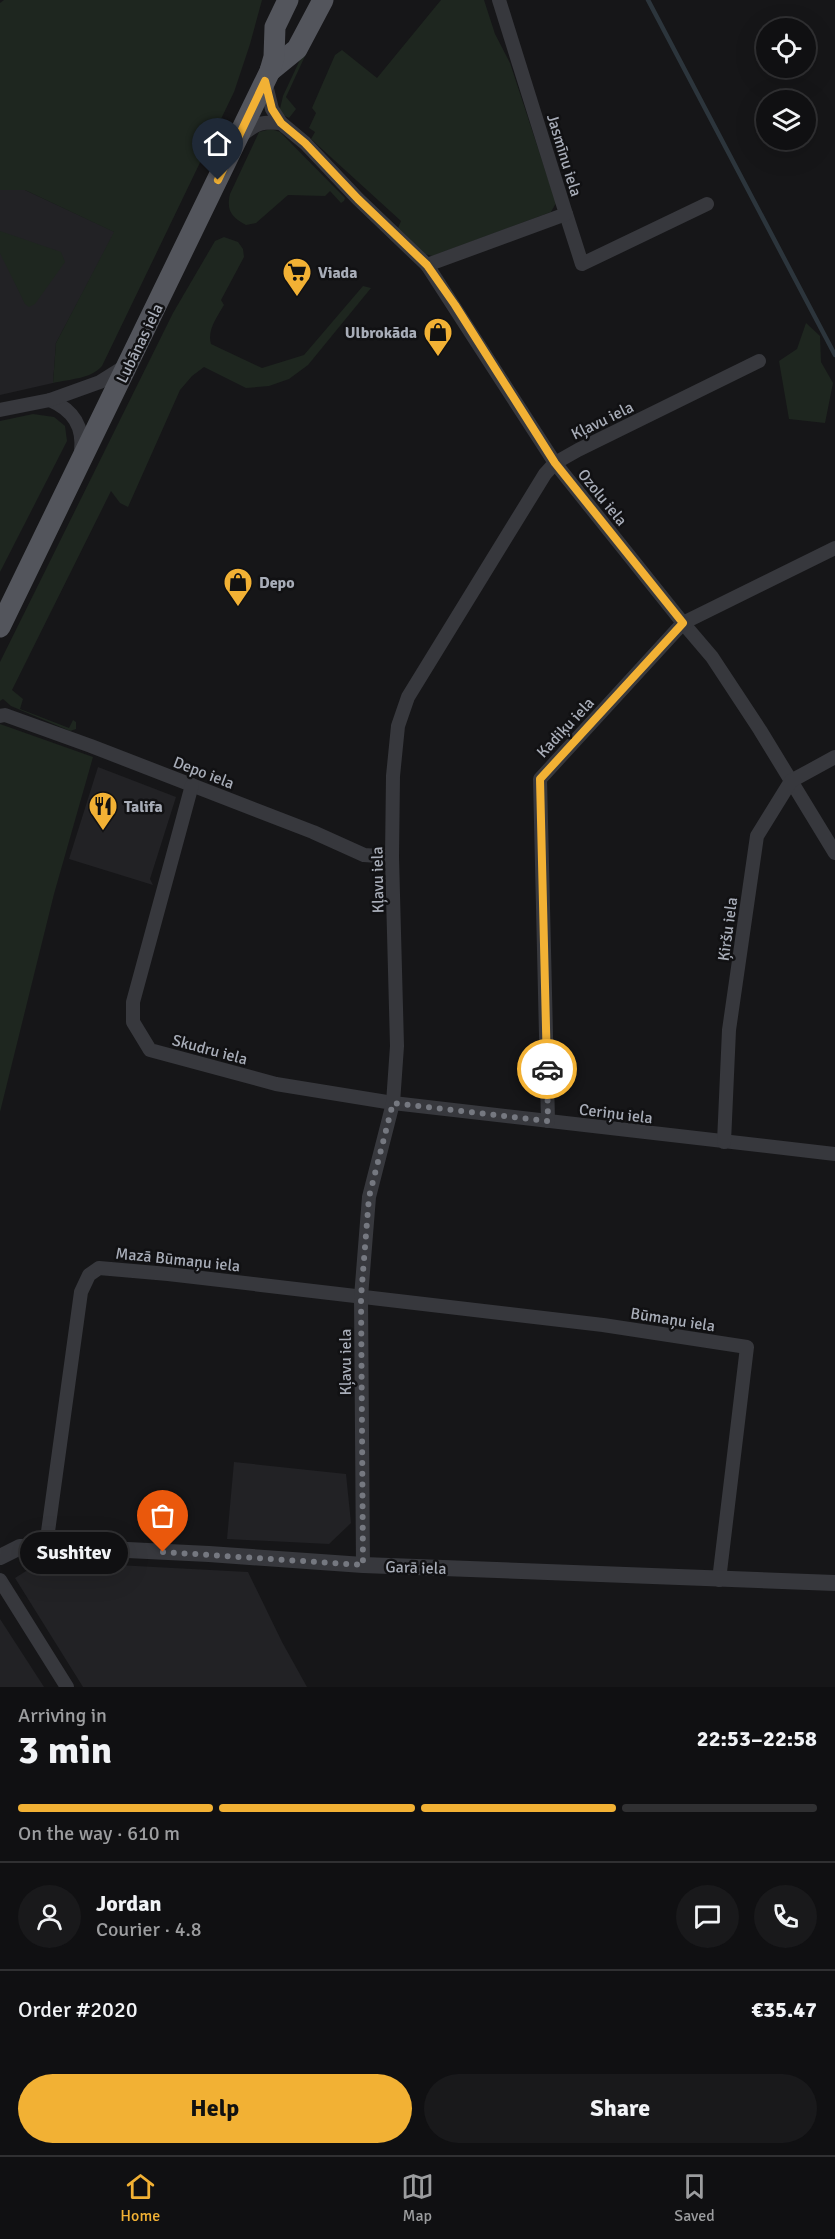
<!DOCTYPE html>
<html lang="en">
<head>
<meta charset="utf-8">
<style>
  :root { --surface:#101012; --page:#19191b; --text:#f1f3f6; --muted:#9c9d9f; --line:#303032; --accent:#f2b134 }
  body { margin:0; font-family:Signika,sans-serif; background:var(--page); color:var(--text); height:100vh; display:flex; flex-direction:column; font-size:22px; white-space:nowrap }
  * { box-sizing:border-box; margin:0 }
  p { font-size:20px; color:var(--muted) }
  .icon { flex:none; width:33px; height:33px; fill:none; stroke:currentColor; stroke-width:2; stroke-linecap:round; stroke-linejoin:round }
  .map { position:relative; height:1687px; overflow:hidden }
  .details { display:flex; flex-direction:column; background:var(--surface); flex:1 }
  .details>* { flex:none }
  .tools { position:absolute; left:756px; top:18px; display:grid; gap:12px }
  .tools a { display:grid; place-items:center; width:60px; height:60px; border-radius:50%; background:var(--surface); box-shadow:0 6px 24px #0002,0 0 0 2px var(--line); font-size:30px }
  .pin { position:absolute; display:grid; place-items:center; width:51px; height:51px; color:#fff; margin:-62px -26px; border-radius:50% 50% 50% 0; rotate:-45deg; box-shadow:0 0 6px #0007 }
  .pin .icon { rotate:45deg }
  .courier { position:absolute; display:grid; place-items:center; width:60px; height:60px; margin:-30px; border:4px solid #f2b134; border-radius:50%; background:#fff; color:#222; box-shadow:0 2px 8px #0007 }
  .bubble { position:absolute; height:42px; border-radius:21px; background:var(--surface); box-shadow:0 6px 24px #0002,0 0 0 2px var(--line); font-size:20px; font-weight:700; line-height:42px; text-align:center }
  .overview em { font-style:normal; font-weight:700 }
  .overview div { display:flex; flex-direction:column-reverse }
  .overview { display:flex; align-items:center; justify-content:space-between; height:102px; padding:0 18px }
  h1 { font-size:39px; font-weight:700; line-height:45px }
  .bar { display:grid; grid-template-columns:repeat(4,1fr); gap:9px 6px; align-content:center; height:72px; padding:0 18px }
  .bar i { height:8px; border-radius:4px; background:var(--line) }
  .bar .selected { background:var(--accent) }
  .bar p { grid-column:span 4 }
  .line { display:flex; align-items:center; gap:15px; padding:0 18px; border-top:2px solid var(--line) }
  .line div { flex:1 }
  .round { display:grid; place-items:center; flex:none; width:63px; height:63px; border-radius:32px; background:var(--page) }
  .primary-button { display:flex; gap:12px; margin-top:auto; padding:12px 18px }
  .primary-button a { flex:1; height:69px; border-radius:36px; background:var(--accent); color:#111; font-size:24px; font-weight:700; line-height:69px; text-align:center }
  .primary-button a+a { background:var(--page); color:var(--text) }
  .tab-bar { display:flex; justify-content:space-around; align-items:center; height:84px; border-top:2px solid var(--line); background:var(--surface); font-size:16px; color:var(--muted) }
  .tab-bar a { display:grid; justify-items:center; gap:3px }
  .tab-bar .selected { color:var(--accent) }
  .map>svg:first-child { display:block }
  .built { fill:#222225 }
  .green { fill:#1e261f }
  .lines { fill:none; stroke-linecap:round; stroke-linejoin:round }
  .stream { stroke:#2c353c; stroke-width:4.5 }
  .minor { stroke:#37383d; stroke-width:14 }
  .tertiary { stroke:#37383d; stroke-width:16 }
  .primary { stroke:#53555c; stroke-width:21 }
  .done { stroke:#757880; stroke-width:6; stroke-dasharray:0 10.8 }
  .route { stroke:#f2b134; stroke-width:8 }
  .labels { text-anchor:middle; stroke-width:5; stroke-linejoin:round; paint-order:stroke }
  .street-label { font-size:16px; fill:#a8adb8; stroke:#111113 }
  .poi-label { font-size:16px; font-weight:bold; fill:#a8adb8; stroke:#111113; text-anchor:start }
</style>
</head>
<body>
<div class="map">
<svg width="835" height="1687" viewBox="0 0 835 1687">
  <rect width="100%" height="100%" fill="#161618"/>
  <g class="built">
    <polygon points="0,190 25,190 115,232 56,343 53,383 0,395"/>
    <polygon points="98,767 176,797 150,879 153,885 69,859"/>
    <polygon points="234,1462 346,1474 351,1523 329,1544 227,1539"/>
    <polygon points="42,1561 248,1572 282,1642 307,1687 83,1687 15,1578"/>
    <polygon points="0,1619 44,1687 0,1687"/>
  </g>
  <g class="green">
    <path d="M 4,0 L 262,0 L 250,44 L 234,92 L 102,366 C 91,379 70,379 53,383 L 56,343 L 114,232 L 25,190 L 0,190 L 0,3 Z"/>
    <polygon points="328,0 331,0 286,97 296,109 289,118 279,113 283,96"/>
    <polygon points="441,0 484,0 495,34 510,63 556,203 551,212 432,256 425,254 398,228 401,221 311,139 315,132 309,128 316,113 312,108 335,55 342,50 377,78"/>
    <path d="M 271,129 L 280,132 L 345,198 L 344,201 L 341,203 L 330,191 L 325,196 L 288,195 L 256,223 L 246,225 C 232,217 226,211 230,194 L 259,132 Z"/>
    <polygon points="0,231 61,252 65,262 35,304 29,307 25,304 0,253"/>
    <path d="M 224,237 L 238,242 L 243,249 L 244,257 L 221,300 L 224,305 C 217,317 207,330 211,344 L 262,368 L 304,355 L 363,286 L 371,288 L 308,365 L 289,379 L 269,386 L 246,388 L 204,367 L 192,376 L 180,390 L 128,507 L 120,503 L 111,491 L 12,690 L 23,699 L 20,709 L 69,728 L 73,720 L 76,722 L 76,729 L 70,731 L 11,706 L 3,699 L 0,701 L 0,662 L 173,313 L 215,241 Z"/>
    <polygon points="806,323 820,336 821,362 833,383 825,423 789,419 779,361 797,349"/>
    <polygon points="33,414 54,417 65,426 67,441 0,572 0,421"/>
    <polygon points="0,724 93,757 54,894 0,1112"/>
  </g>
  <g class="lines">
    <polyline class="stream" points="648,0 835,355"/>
    <g class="minor">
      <polyline points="265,81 272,109 281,123 305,143 358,199 427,265 555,463 683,623 712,657 760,730 835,853"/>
      <path d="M 242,135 C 257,123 262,121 281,123"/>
      <polyline points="566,214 582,264 707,204"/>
      <polyline points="427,265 566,214 499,0"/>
      <path d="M 50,400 C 73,410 84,426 81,452"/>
      <polyline points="0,410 50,400 100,382 124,367"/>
      <polyline points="0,716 5,715 91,746 313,832 364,855 392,857"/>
      <polyline points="192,785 133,1002 133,1022 150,1050 276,1084 393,1103 835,1154"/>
      <polyline points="548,1121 540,779 683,623 835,548"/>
      <polyline points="724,1142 729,1030 757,836 791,781 835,757"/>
      <polyline points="46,1546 81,1292 89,1275 99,1268 168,1274 603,1325 747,1347 719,1580"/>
      <polyline points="363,1565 361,1297 369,1197 393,1103 397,1046 392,857 393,776 398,726 408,697 545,474 555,463 578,450 759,361"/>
      <polyline points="0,1580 67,1687"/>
    </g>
    <polyline class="tertiary" points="0,1557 20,1547 46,1546 209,1554 363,1565 835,1583"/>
    <g class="primary">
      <polyline points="270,71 297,49 323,0"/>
      <polyline points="0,627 270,71 274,57 275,27 288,0"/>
    </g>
  </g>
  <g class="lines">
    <polyline class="done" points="163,1552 363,1565 361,1297 369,1197 393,1103 548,1121 547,1069"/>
    <polyline class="route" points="218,180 265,81 272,109 281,123 305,143 358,199 427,265 455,305 555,463 683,623 540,779 547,1069"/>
  </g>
  <defs>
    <g id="supermarket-pin" transform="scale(1.5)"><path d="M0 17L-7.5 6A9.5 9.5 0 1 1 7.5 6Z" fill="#f2b134" stroke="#111113"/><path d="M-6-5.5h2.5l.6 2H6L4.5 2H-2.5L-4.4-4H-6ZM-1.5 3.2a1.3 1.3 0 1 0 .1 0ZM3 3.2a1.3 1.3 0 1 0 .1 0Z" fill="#111"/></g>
    <g id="shop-pin" transform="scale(1.5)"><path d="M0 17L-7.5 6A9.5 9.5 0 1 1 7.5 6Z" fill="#f2b134" stroke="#111113"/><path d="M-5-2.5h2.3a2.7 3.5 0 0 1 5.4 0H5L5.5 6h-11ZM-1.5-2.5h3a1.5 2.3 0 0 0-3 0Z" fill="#111"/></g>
    <g id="restaurant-pin" transform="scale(1.5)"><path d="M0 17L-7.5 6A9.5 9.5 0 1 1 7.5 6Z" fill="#f2b134" stroke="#111113"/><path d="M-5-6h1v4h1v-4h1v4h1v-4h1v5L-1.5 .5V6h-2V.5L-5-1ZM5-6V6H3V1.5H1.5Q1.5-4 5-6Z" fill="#111"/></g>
  </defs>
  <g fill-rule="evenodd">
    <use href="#supermarket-pin" x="297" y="272"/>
    <use href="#shop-pin" x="438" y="332"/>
    <use href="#shop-pin" x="238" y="582"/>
    <use href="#restaurant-pin" x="103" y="806"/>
  </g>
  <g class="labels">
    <g class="street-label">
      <text transform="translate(565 155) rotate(73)" y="6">Jasmīnu iela</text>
      <text transform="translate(139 343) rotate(-64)" y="6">Lubānas iela</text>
      <text transform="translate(602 420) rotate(-26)" y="6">Kļavu iela</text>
      <text transform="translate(603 497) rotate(51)" y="6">Ozolu iela</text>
      <text transform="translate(565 727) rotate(-47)" y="6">Kadiķu iela</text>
      <text transform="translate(204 772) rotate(21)" y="6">Depo iela</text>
      <text transform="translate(377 880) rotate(-91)" y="6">Kļavu iela</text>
      <text transform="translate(727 929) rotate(-82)" y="6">Ķiršu iela</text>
      <text transform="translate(210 1049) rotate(15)" y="6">Skudru iela</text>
      <text transform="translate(616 1113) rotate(7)" y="6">Ceriņu iela</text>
      <text transform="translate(178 1259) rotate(6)" y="6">Mazā Būmaņu iela</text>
      <text transform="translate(673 1319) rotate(9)" y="6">Būmaņu iela</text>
      <text transform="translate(345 1362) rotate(-90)" y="6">Kļavu iela</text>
      <text transform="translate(416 1567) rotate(2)" y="6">Garā iela</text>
    </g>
    <g class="poi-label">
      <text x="318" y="278">Viada</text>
      <text x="417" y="338" text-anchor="end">Ulbrokāda</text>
      <text x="259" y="588">Depo</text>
      <text x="124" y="812">Talifa</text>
    </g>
  </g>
</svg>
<div class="tools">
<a><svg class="icon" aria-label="locate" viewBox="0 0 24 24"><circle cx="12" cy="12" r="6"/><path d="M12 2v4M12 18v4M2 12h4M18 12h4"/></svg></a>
<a><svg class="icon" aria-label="layers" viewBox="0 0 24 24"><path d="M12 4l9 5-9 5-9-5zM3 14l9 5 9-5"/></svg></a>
</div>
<div class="pin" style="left:163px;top:1552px;background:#ea580c"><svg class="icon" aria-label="bag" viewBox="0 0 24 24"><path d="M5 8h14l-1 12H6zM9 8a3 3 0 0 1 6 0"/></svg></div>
<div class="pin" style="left:218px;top:180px;background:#1f2937"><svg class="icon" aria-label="home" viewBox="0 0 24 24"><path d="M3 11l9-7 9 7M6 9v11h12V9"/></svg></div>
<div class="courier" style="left:547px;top:1069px"><svg class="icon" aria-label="car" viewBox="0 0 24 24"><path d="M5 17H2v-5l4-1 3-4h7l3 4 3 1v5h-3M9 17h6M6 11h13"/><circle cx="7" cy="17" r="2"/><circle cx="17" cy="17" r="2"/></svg></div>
<div class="bubble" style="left:20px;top:1532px;width:108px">Sushitev</div>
</div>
<section class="details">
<div class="overview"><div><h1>3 min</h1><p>Arriving in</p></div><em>22:53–22:58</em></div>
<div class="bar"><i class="selected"></i><i class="selected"></i><i class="selected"></i><i></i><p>On the way · 610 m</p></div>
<div class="line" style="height:108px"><a class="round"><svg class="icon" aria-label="person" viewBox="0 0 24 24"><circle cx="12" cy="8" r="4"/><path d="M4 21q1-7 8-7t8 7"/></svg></a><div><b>Jordan</b><p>Courier · 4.8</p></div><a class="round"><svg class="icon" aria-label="chat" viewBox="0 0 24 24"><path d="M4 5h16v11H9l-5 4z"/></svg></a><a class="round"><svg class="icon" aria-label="phone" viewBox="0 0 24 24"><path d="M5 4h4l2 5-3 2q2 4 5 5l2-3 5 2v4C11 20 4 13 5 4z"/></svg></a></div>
<div class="line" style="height:78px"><div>Order #2020</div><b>€35.47</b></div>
<div class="primary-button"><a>Help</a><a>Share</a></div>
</section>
<nav class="tab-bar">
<a class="selected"><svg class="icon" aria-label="home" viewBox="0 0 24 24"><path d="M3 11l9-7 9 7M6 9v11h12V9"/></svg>Home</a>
<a><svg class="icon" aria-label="map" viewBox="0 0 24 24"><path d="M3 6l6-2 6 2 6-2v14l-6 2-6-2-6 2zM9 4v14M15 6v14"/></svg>Map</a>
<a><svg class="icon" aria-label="saved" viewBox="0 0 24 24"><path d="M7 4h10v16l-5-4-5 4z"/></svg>Saved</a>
</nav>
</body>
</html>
